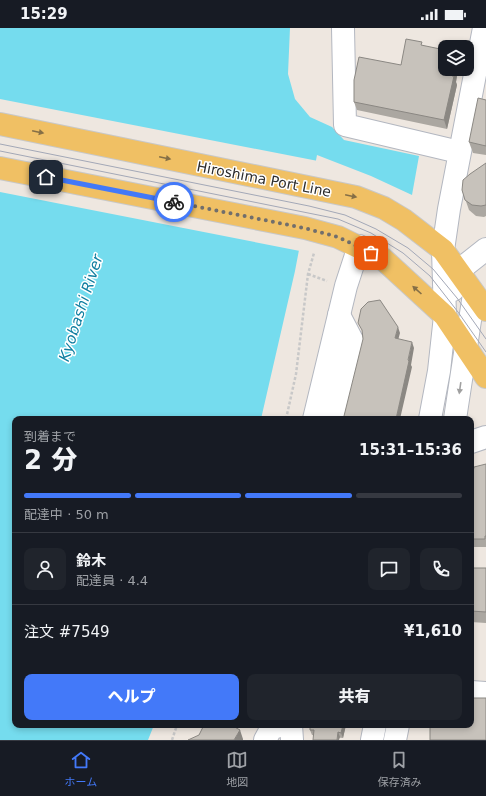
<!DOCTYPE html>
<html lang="ja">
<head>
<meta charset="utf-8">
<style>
  :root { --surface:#171b24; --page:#20242c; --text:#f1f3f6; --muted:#9ea1a6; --line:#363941; --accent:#4379f9 }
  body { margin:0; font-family:"DejaVu Sans","Noto Sans JP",sans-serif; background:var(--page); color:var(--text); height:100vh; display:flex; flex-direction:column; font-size:15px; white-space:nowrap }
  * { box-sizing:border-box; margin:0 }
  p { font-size:13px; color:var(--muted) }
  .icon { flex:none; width:22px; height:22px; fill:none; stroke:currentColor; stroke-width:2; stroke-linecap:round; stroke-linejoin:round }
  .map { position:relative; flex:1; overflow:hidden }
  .sheet { position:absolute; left:12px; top:388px; width:462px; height:312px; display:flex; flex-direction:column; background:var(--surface); border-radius:8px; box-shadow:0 2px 6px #0003 }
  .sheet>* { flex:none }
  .controls { position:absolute; left:438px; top:12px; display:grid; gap:8px }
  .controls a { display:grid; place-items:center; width:36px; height:36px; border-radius:8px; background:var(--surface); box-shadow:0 2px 6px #0003; font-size:20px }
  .pin { position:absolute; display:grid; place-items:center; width:34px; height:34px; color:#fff; margin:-17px; border-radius:8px; box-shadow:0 2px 6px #0006 }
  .courier { position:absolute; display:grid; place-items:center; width:40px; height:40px; margin:-20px; border:3px solid #4379f9; border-radius:50%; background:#fff; color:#222; box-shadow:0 1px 5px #0007 }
  .summary em { font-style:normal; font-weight:800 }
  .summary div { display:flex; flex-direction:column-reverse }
  .summary { display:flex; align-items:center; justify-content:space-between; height:68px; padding:0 12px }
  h1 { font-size:26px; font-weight:800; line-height:30px }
  .bar { display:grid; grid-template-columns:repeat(4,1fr); gap:6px 4px; align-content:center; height:48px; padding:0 12px }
  .bar i { height:5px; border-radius:3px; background:var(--line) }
  .bar .selected { background:var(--accent) }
  .bar p { grid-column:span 4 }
  .line { display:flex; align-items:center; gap:10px; padding:0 12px; border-top:1px solid var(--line) }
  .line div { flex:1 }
  .round { display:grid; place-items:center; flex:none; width:42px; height:42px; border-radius:8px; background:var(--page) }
  .primary-button { display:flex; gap:8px; margin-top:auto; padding:8px 12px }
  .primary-button a { flex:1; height:46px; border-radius:8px; background:var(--accent); color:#fff; font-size:16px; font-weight:800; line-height:46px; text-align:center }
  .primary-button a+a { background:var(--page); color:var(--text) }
  .status { display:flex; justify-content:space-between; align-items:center; height:28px; padding:0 20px; background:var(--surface); direction:ltr }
  .status svg { height:11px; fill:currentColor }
  .tab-bar { display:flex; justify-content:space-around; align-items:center; height:56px; border-top:1px solid var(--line); background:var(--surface); font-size:11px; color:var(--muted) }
  .tab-bar a { display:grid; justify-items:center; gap:2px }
  .tab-bar .selected { color:var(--accent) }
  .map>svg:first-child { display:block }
  .water { fill:#75dcee }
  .pier { fill:#eee7e0 }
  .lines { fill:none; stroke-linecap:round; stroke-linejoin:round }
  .minor-casing { stroke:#b3b7c0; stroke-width:24 }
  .major-casing { stroke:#c8c8c8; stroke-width:24 }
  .path { stroke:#c8c8c8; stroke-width:2.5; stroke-dasharray:3 2; stroke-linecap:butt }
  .minor { stroke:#fff; stroke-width:22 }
  .major { stroke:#f0c064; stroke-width:22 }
  .tram { stroke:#a3a8b7; stroke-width:1 }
  .wall { fill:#aba7a1 }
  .shaded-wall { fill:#8b8883 }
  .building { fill:#c7c2bb; stroke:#8b8883 }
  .oneway { fill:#856f46 }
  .oneway2 { fill:#a0a0a0 }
  .done { stroke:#716e6c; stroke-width:4; stroke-dasharray:0 7.2 }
  .route { stroke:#4379f9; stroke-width:5 }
  .labels { text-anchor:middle; stroke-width:3; stroke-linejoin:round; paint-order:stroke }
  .street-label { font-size:14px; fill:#2d2d2d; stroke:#fff }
  .water-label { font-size:15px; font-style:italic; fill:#0f7ea0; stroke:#fff }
</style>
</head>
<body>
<div class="status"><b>15:29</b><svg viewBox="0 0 49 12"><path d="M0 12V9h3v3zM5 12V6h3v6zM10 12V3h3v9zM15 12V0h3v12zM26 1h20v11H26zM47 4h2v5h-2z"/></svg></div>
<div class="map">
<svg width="486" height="712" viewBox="0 0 486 712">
  <rect width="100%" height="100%" fill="#eee7e0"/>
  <polygon class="water" points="0,0 290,0 288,46 295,71 310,89 332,99 344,112 419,128 412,167 371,148 317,127 295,243 261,391 15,391 15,697 154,697 148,712 0,712"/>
  <polygon class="pier" points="0,71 318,133 300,223 0,164"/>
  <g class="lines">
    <g class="minor-casing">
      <g id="minor">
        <polyline points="343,0 345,97 459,124"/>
        <polyline points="453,262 458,243 486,221"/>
        <polyline points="314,391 346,258 359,218"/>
        <polyline points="334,391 353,314 339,287"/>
        <polyline points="430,391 439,343 445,288 443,222 449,181 484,0"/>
        <polyline points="455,391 474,266"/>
        <polyline points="471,414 486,409"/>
        <polyline points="471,664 486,665"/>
        <polyline points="291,697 292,712"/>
        <polyline points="265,712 271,701 281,697"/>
        <polyline points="372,712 375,697"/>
        <polyline points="395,712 398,697"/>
      </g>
    </g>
    <g class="major-casing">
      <g id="major">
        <polyline points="0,96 356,169 384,180 404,192 443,222 486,282"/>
        <polyline points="0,140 305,200 338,209 383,231 445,288 486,349"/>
      </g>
    </g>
    <g class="path">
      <polyline points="308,246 327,253"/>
      <polyline points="286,391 296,346 308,246 314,225"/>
      <polyline points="172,712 177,697"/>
    </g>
    <use href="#minor" class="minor"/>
    <use href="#major" class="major"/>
    <g class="tram">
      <polyline points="0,116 309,178 345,187 376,201 408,220 433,241 457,270 486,311"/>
      <polyline points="0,123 338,191 371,205 403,225 430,248 458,284 486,324"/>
    </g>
  </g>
  <g class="wall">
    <polygon points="423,17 445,41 458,41 456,54 457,57 447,101 357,82 354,74 401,37"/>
    <polygon points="486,72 486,127 473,125 469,114"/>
    <polygon points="486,135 486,188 484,189 476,188 469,182 462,162"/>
    <polygon points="486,436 486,519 471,519 471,455"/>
    <polygon points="471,540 486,540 486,595 471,594"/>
    <polygon points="310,697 346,697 343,710 312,707 310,702"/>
  </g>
  <g class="shaded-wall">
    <polygon points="453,41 458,41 456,54 457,57 447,101 444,92"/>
    <polygon points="398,299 400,305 397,316 395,310"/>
    <polygon points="412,314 414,320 411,337 412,339 400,391 396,391"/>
    <polygon points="343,697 346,697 343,710 341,705"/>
    <polygon points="240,702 243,711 243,712 234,712"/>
    <polygon points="338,704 340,709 339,712 337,712"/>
  </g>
  <g class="building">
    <polygon points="406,11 422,14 421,17 445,22 445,41 453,41 452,48 454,48 444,92 354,74 354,52 359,29 401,37"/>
    <polygon points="478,70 486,72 486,118 469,114"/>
    <polygon points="486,135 486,177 481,178 472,177 465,172 462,162 463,152 470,146"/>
    <polygon points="380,272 398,299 395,310 412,314 408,332 409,333 396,391 342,391 344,388 363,311 362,302 358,295 361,281 368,274"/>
    <polygon points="486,436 486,508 485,508 485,511 471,511 471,455 474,439"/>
    <polygon points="471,540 486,540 486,584 471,583"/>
    <polygon points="471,670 486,670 486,712 430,712 430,697 471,697"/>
    <polygon points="204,697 231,697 240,702 234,712 188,712 199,707"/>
    <polygon points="310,697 343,697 341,705 338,704 337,712 313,712 314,702 310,702"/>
  </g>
  <defs><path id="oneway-solid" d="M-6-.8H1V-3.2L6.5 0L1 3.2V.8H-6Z"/></defs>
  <g class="oneway">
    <use href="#oneway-solid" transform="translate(38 104) rotate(12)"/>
    <use href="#oneway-solid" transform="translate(165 130) rotate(12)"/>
    <use href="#oneway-solid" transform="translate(351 168) rotate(12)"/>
    <use href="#oneway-solid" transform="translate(417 262) rotate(-138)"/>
  </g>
  <use class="oneway2" href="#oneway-solid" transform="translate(460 360) rotate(98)"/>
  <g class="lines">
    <polyline class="done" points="174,174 304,200 338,209 371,225"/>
    <polyline class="route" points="46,149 174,174"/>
  </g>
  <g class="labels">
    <g class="street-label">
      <text transform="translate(264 151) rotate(11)" y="5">Hiroshima Port Line</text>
    </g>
    <g class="water-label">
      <text transform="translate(81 280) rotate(-72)" y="5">Kyobashi River</text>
    </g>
  </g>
</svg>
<div class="controls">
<a><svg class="icon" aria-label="layers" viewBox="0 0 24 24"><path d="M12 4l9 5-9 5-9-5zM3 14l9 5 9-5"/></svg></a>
</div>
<div class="pin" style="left:371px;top:225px;background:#ea580c"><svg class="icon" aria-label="bag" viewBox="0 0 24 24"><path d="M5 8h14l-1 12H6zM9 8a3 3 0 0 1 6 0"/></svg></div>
<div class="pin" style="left:46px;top:149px;background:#1f2937"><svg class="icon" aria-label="home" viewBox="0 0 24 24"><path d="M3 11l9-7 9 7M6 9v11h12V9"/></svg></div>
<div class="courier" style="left:174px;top:174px"><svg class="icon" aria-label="bike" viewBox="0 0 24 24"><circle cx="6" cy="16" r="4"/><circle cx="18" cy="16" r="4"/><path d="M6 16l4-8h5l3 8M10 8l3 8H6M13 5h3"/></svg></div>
<section class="sheet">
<div class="summary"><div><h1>2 分</h1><p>到着まで</p></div><em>15:31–15:36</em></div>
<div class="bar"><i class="selected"></i><i class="selected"></i><i class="selected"></i><i></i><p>配達中 · 50 m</p></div>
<div class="line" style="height:72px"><a class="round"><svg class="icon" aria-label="person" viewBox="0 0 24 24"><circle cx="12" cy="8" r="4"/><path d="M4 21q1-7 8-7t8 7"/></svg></a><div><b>鈴木</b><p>配達員 · 4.4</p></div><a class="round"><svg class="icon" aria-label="chat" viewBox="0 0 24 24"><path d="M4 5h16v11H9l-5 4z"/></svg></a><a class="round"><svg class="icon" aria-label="phone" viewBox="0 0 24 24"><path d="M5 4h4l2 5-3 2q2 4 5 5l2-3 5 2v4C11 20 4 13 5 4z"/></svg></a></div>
<div class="line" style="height:52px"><div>注文 #7549</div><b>¥1,610</b></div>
<div class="primary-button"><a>ヘルプ</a><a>共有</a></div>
</section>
</div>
<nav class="tab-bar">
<a class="selected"><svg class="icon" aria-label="home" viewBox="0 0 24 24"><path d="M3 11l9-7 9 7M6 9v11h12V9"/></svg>ホーム</a>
<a><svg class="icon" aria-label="map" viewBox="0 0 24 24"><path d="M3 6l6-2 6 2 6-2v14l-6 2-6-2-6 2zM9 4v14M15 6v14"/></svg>地図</a>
<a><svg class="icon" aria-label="saved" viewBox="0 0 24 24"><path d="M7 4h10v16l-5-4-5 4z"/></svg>保存済み</a>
</nav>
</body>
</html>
